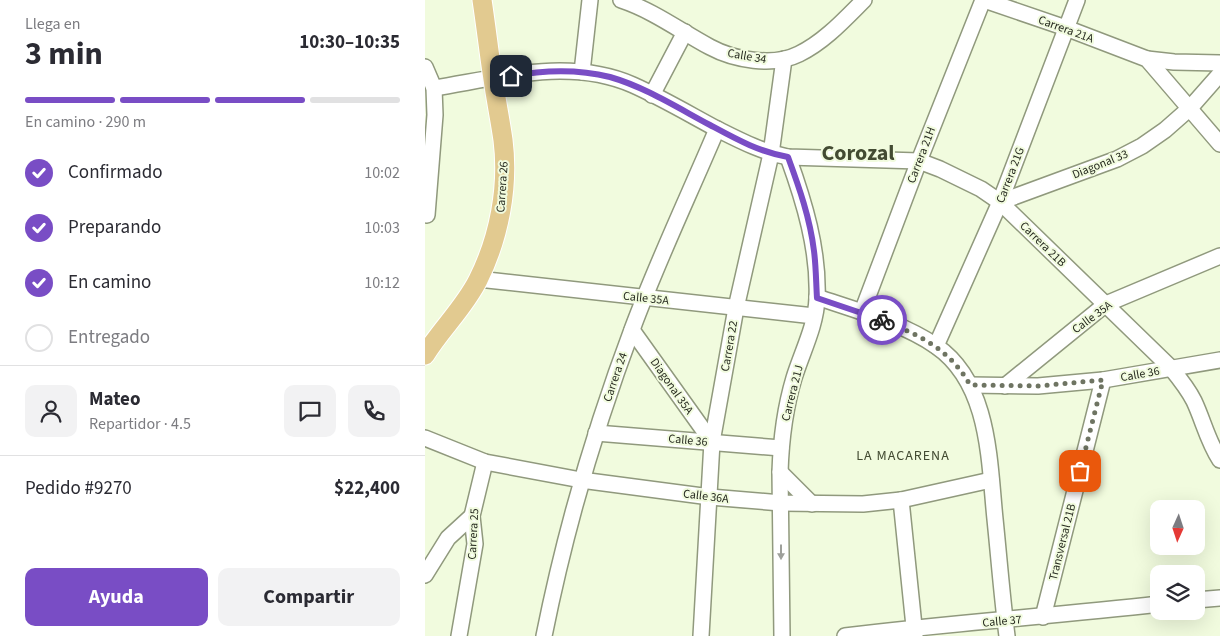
<!DOCTYPE html>
<html lang="es">
<head>
<meta charset="utf-8">
<style>
  :root { --surface:#fff; --page:#f2f2f3; --text:#2b2b33; --muted:#7c7c81; --line:#e1e1e2; --accent:#794dc5 }
  body { margin:0; font-family:"Source Sans 3",sans-serif; background:var(--page); color:var(--text); height:100vh; display:flex; flex-direction:column; font-size:19px; white-space:nowrap }
  * { box-sizing:border-box; margin:0 }
  p { font-size:16px; color:var(--muted) }
  .icon { flex:none; width:28px; height:28px; fill:none; stroke:currentColor; stroke-width:2; stroke-linecap:round; stroke-linejoin:round }
  .map { position:relative; flex:1; overflow:hidden }
  .details { display:flex; flex-direction:column; background:var(--surface); width:425px }
  .details>* { flex:none }
  .needle { width:32px; rotate:183deg }
  .controls { position:absolute; left:725px; top:500px; display:grid; gap:10px }
  .controls a { display:grid; place-items:center; width:55px; height:55px; border-radius:10px; background:var(--surface); box-shadow:0 5px 20px #0002; font-size:25px }
  .pin { position:absolute; display:grid; place-items:center; width:42px; height:42px; color:#fff; margin:-21px; border-radius:10px; box-shadow:0 2px 8px #0006 }
  .courier { position:absolute; display:grid; place-items:center; width:50px; height:50px; margin:-25px; border:4px solid #794dc5; border-radius:50%; background:#fff; color:#222; box-shadow:0 1px 6px #0007 }
  .summary em { font-style:normal; font-weight:700 }
  .summary div { display:flex; flex-direction:column-reverse }
  .summary { display:flex; align-items:center; justify-content:space-between; height:85px; padding:0 25px }
  h1 { font-size:32px; font-weight:700; line-height:38px }
  .bar { display:grid; grid-template-columns:repeat(4,1fr); gap:8px 5px; align-content:center; height:60px; padding:0 25px }
  .bar i { height:6px; border-radius:4px; background:var(--line) }
  .bar .on { background:var(--accent) }
  .bar p { grid-column:span 4 }
  .line { display:flex; align-items:center; gap:12px; padding:0 25px; border-top:1px solid var(--line) }
  .line div { flex:1 }
  .round { display:grid; place-items:center; flex:none; width:52px; height:52px; border-radius:10px; background:var(--page) }
  ol { padding:0 25px; list-style:none }
  li { display:flex; align-items:center; gap:15px; height:55px }
  li p { margin-inline-start:auto }
  li .icon { padding:5px; border-radius:50%; background:var(--accent); color:#fff; stroke-width:4 }
  li:last-child { color:var(--muted) }
  li i { width:28px; height:28px; border:2px solid var(--line); border-radius:50% }
  .action { display:flex; gap:10px; margin-top:auto; padding:10px 25px }
  .action a { flex:1; height:58px; border-radius:10px; background:var(--accent); color:#fff; font-size:20px; font-weight:700; line-height:58px; text-align:center }
  .action a+a { background:var(--page); color:var(--text) }
  main { display:flex; flex:1; min-height:0 }
  .map>svg:first-child { display:block }
  .lines { fill:none; stroke-linecap:round; stroke-linejoin:round }
  .minor-casing { stroke:#90997d; stroke-width:18 }
  .major-casing { stroke:#fff; stroke-width:21 }
  .minor { stroke:#fff; stroke-width:15 }
  .major { stroke:#e2ca90; stroke-width:19 }
  .oneway { fill:#9ea09b }
  .done { stroke:#6e7462; stroke-width:5; stroke-dasharray:0 9 }
  .route { stroke:#794dc5; stroke-width:6 }
  .labels { text-anchor:middle; stroke-width:4; stroke-linejoin:round; paint-order:stroke }
  .street-label { font-size:12px; fill:#272b20; stroke:#f1fbde }
  .neighbourhood-label { font-size:14px; letter-spacing:1px; fill:#434b32; stroke:#f1fbde }
  .town-label { font-size:22px; font-weight:bold; fill:#434b32; stroke:#f1fbde }
</style>
</head>
<body>
<main>
<section class="details">
<div class="summary"><div><h1>3 min</h1><p>Llega en</p></div><em>10:30–10:35</em></div>
<div class="bar"><i class="on"></i><i class="on"></i><i class="on"></i><i></i><p>En camino · 290 m</p></div>
<ol>
<li><svg class="icon" aria-label="check" viewBox="0 0 24 24"><path d="M5 12l5 5 9-10"/></svg>Confirmado<p>10:02</p></li>
<li><svg class="icon" aria-label="check" viewBox="0 0 24 24"><path d="M5 12l5 5 9-10"/></svg>Preparando<p>10:03</p></li>
<li><svg class="icon" aria-label="check" viewBox="0 0 24 24"><path d="M5 12l5 5 9-10"/></svg>En camino<p>10:12</p></li>
<li><i></i>Entregado</li>
</ol>
<div class="line" style="height:90px"><a class="round"><svg class="icon" aria-label="person" viewBox="0 0 24 24"><circle cx="12" cy="8" r="4"/><path d="M4 21q1-7 8-7t8 7"/></svg></a><div><b>Mateo</b><p>Repartidor · 4.5</p></div><a class="round"><svg class="icon" aria-label="chat" viewBox="0 0 24 24"><path d="M4 5h16v11H9l-5 4z"/></svg></a><a class="round"><svg class="icon" aria-label="phone" viewBox="0 0 24 24"><path d="M5 4h4l2 5-3 2q2 4 5 5l2-3 5 2v4C11 20 4 13 5 4z"/></svg></a></div>
<div class="line" style="height:65px"><div>Pedido #9270</div><b>$22,400</b></div>
<div class="action"><a>Ayuda</a><a>Compartir</a></div>
</section>
<div class="map">
<svg width="795" height="636" viewBox="0 0 795 636">
  <rect width="100%" height="100%" fill="#f1fbde"/>
  <g class="lines">
    <g class="minor-casing">
      <g id="minor">
        <path d="M 196,0 C 229,11 255,31 285,47 C 309,60 348,67 374,54 C 399,42 420,19 439,0"/>
        <polyline points="559,0 641,28 722,59 795,144"/>
        <polyline points="722,59 749,62 795,63"/>
        <polyline points="0,67 9,88 10,115 2,215"/>
        <polyline points="157,72 165,0"/>
        <path d="M 9,88 C 73,78 145,57 208,85 C 237,98 264,114 292,129 C 316,141 337,152 363,157 L 494,161 L 515,169 L 556,189 L 575,202 L 746,368 C 755,379 763,389 769,401 C 778,420 783,442 795,460"/>
        <polyline points="227,95 260,32"/>
        <polyline points="575,202 692,159 717,146 740,130 765,108 795,74"/>
        <polyline points="53,279 389,316"/>
        <path d="M 392,297 C 430,310 478,323 511,346 C 565,383 564,461 570,519 C 574,558 577,597 582,636"/>
        <polyline points="437,312 494,161 558,0"/>
        <polyline points="207,330 287,442"/>
        <polyline points="511,346 575,202 652,0"/>
        <polyline points="545,385 613,386 678,380 795,360"/>
        <polyline points="580,386 681,304 795,256"/>
        <polyline points="171,433 356,448"/>
        <polyline points="0,438 60,462 156,480 285,497 356,503 438,504 476,500 566,480"/>
        <polyline points="355,472 387,504"/>
        <polyline points="476,500 490,636"/>
        <polyline points="0,575 23,538 47,516"/>
        <polyline points="771,600 795,598"/>
        <polyline points="618,617 678,380"/>
        <polyline points="34,636 50,544 47,516 60,462"/>
        <path d="M 119,636 C 140,531 170,428 208,327 C 233,260 264,195 292,129"/>
        <polyline points="276,636 287,442 311,308 346,154 359,59"/>
        <path d="M 357,636 L 355,472 C 356,440 360,408 369,378 C 377,352 391,326 392,298 C 394,250 379,201 363,157"/>
        <path d="M 420,636 C 524,623 629,616 734,604"/>
      </g>
    </g>
    <g class="major-casing">
      <path id="major" d="M 0,355 C 16,329 39,308 53,280 C 74,238 84,187 78,140 C 75,119 71,100 68,79 C 64,53 61,26 57,0"/>
    </g>
    <use href="#minor" class="minor"/>
    <use href="#major" class="major"/>
  </g>
  <defs><path id="oneway-solid" d="M-6-.8H1V-3.2L6.5 0L1 3.2V.8H-6Z" transform="scale(1.25)"/></defs>
  <use class="oneway" href="#oneway-solid" transform="translate(356 552) rotate(90)"/>
  <g class="lines">
    <path class="done" d="M 457,320 C 494,335 525,349 545,385 L 613,386 L 678,380 L 655,471"/>
    <path class="route" d="M 86,76 C 119,70 153,69 185,77 C 220,87 253,108 285,125 C 311,139 334,152 363,157 C 374,187 385,218 389,251 C 391,266 391,282 392,298 L 457,320"/>
  </g>
  <g class="labels">
    <g class="street-label">
      <text transform="translate(641 29) rotate(20)" y="4">Carrera 21A</text>
      <text transform="translate(322 56) rotate(10)" y="4">Calle 34</text>
      <text transform="translate(496 155) rotate(-69)" y="4">Carrera 21H</text>
      <text transform="translate(675 164) rotate(-22)" y="4">Diagonal 33</text>
      <text transform="translate(585 175) rotate(-69)" y="4">Carrera 21G</text>
      <text transform="translate(77 187) rotate(-86)" y="4">Carrera 26</text>
      <text transform="translate(618 244) rotate(44)" y="4">Carrera 21B</text>
      <text transform="translate(221 298) rotate(6)" y="4">Calle 35A</text>
      <text transform="translate(667 317) rotate(-36)" y="4">Calle 35A</text>
      <text transform="translate(304 346) rotate(-80)" y="4">Carrera 22</text>
      <text transform="translate(715 374) rotate(-10)" y="4">Calle 36</text>
      <text transform="translate(190 377) rotate(-71)" y="4">Carrera 24</text>
      <text transform="translate(247 386) rotate(55)" y="4">Diagonal 35A</text>
      <text transform="translate(367 393) rotate(-76)" y="4">Carrera 21J</text>
      <text transform="translate(263 440) rotate(5)" y="4">Calle 36</text>
      <text transform="translate(281 496) rotate(7)" y="4">Calle 36A</text>
      <text transform="translate(48 534) rotate(-87)" y="4">Carrera 25</text>
      <text transform="translate(637 542) rotate(-76)" y="4">Transversal 21B</text>
      <text transform="translate(577 621) rotate(-5)" y="4">Calle 37</text>
    </g>
    <g class="neighbourhood-label">
      <text x="478" y="460">LA MACARENA</text>
    </g>
    <g class="town-label">
      <text x="433" y="160">Corozal</text>
    </g>
  </g>
</svg>
<div class="controls">
<a><svg class="needle" viewBox="-14 -14 28 28"><path d="M0-13l5 13h-10z" fill="#e53935"/><path d="M0 13l5-13h-10z" fill="#7c7c81"/></svg></a>
<a><svg class="icon" aria-label="layers" viewBox="0 0 24 24"><path d="M12 4l9 5-9 5-9-5zM3 14l9 5 9-5"/></svg></a>
</div>
<div class="pin" style="left:655px;top:471px;background:#ea580c"><svg class="icon" aria-label="bag" viewBox="0 0 24 24"><path d="M5 8h14l-1 12H6zM9 8a3 3 0 0 1 6 0"/></svg></div>
<div class="pin" style="left:86px;top:76px;background:#1f2937"><svg class="icon" aria-label="home" viewBox="0 0 24 24"><path d="M3 11l9-7 9 7M6 9v11h12V9"/></svg></div>
<div class="courier" style="left:457px;top:320px"><svg class="icon" aria-label="bike" viewBox="0 0 24 24"><circle cx="6" cy="16" r="4"/><circle cx="18" cy="16" r="4"/><path d="M6 16l4-8h5l3 8M10 8l3 8H6M13 5h3"/></svg></div>
</div>
</main>
</body>
</html>
